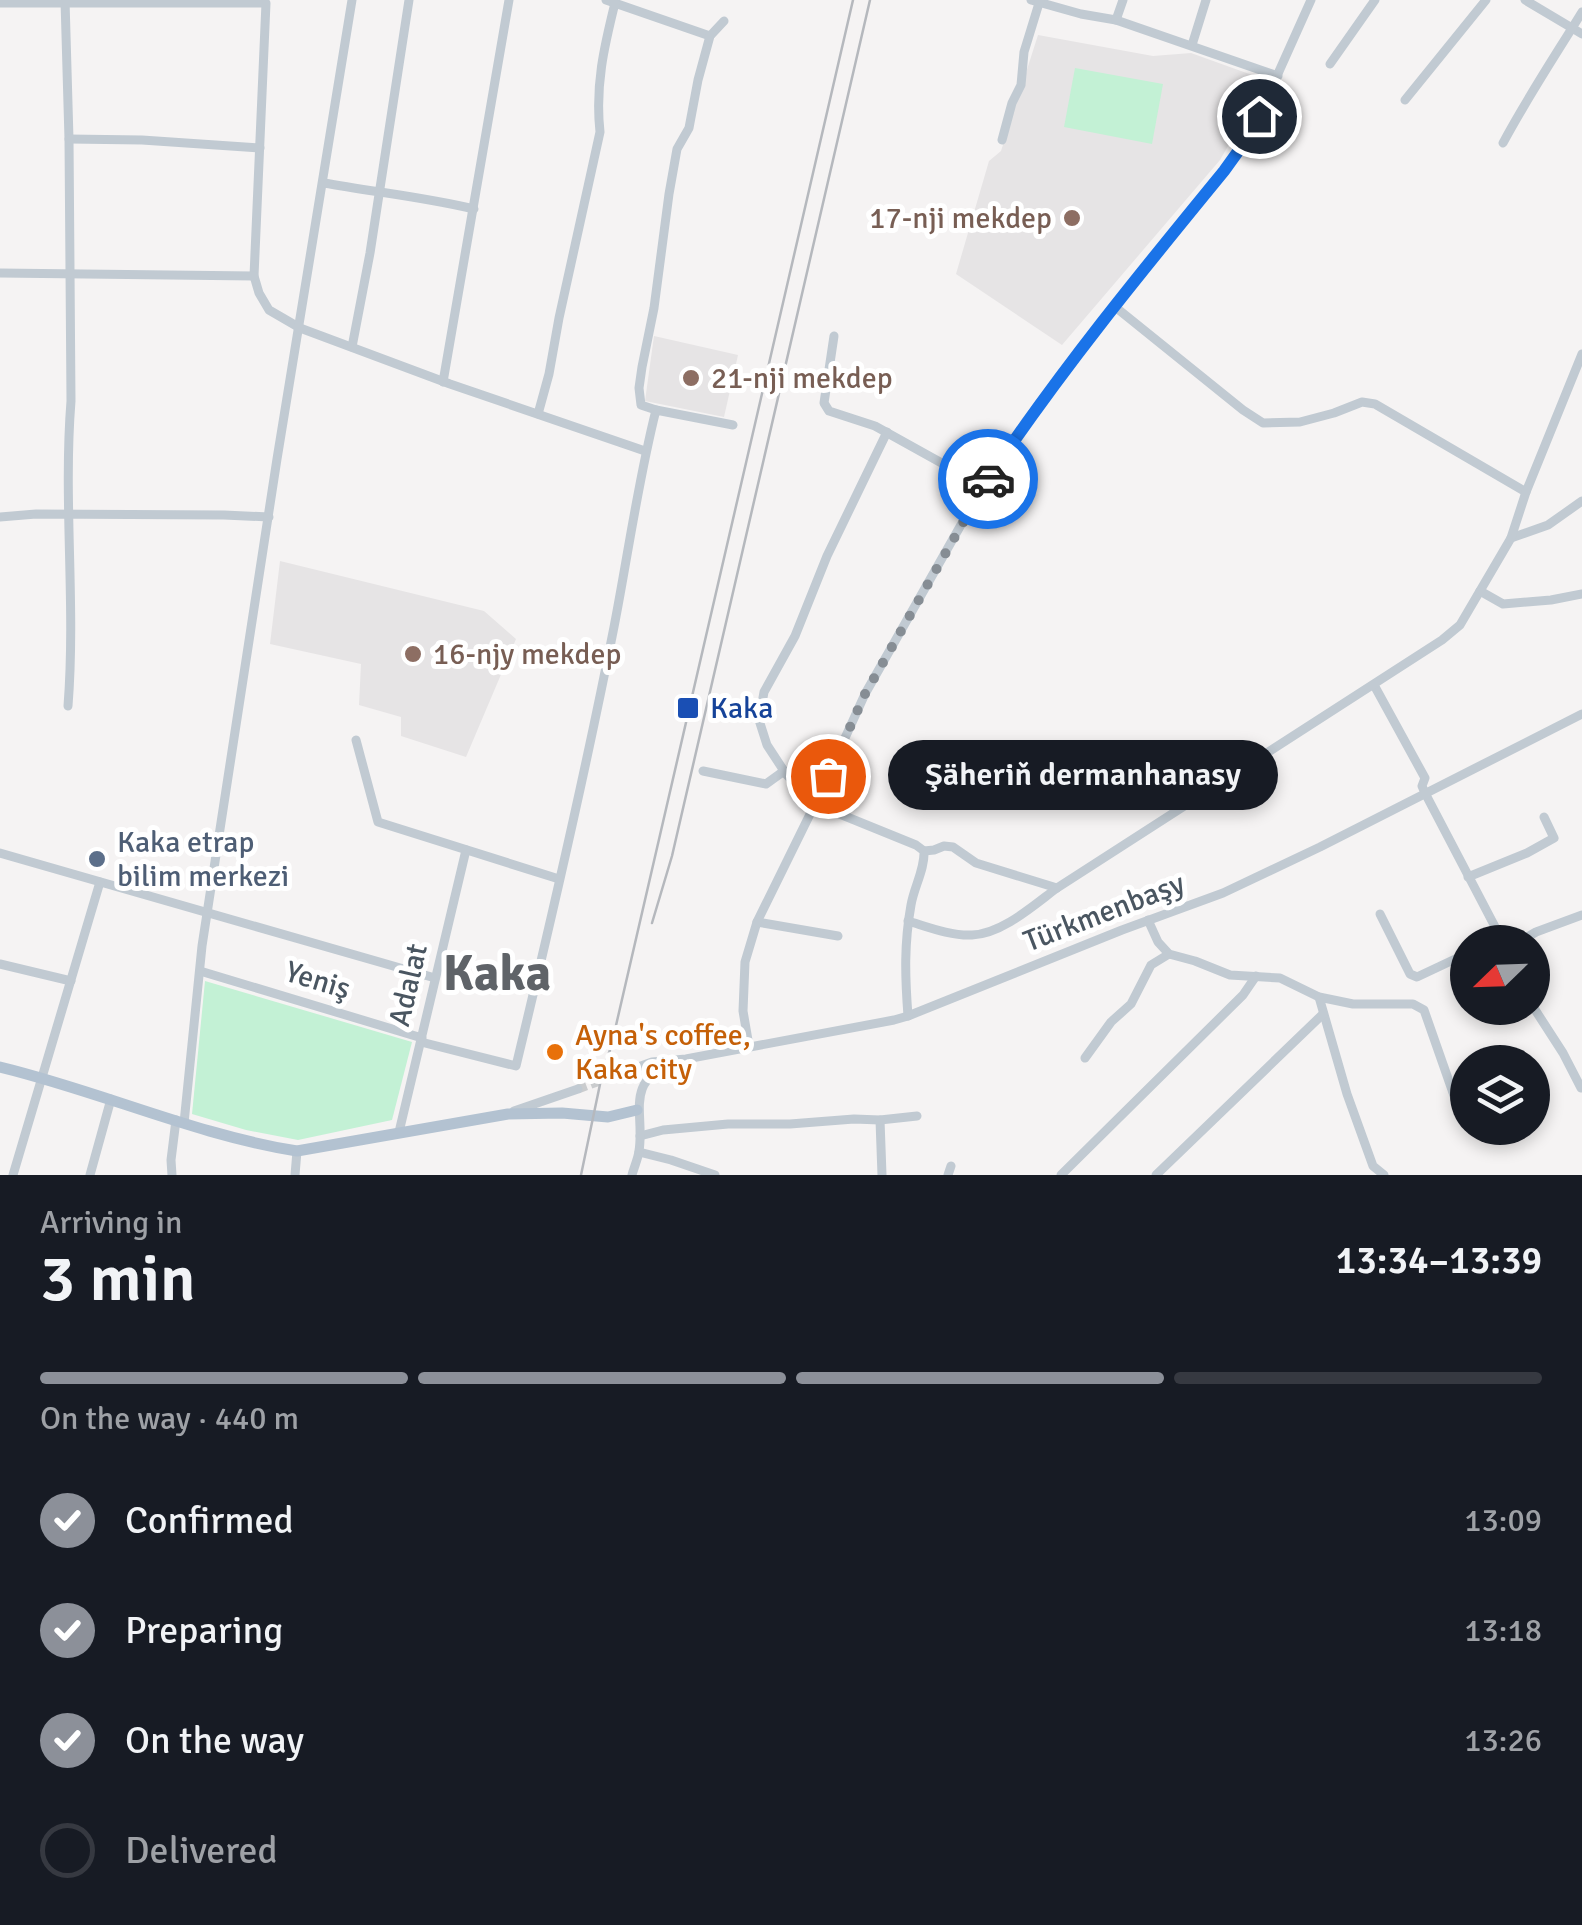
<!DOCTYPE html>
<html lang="en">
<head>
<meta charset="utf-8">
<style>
  :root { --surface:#171b24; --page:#242831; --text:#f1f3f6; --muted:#9ea1a6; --line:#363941; --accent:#8c9099 }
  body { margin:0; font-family:Signika,sans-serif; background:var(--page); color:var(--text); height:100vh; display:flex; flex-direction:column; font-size:38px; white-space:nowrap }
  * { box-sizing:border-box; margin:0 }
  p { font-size:32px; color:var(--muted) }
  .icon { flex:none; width:55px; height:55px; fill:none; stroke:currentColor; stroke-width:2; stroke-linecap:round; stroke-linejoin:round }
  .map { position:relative; height:1175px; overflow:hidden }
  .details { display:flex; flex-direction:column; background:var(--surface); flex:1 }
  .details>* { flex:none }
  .needle { width:65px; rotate:247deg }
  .controls { position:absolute; left:1450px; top:925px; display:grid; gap:20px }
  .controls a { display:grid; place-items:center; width:100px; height:100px; border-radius:50%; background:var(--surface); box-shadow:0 5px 15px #0003; font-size:50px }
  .pin { position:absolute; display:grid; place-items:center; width:85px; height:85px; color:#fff; margin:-42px; border:5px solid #fff; border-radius:50%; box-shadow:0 2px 10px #0007 }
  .courier { position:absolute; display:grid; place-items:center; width:100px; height:100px; margin:-50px; border:8px solid #1a73e8; border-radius:50%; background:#fff; color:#222; box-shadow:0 2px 12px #0007 }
  .bubble { position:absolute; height:70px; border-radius:35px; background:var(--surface); box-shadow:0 5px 15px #0003; font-size:32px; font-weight:600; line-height:70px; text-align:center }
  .summary em { font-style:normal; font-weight:600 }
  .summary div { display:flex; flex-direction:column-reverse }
  .summary { display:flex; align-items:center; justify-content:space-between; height:170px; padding:0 40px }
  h1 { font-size:65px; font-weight:600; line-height:75px }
  .bar { display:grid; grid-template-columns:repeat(4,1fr); gap:15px 10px; align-content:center; height:120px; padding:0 40px }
  .bar i { height:12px; border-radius:8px; background:var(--line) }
  .bar .on { background:var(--accent) }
  .bar p { grid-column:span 4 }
  ol { padding:0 40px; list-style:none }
  li { display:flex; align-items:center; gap:30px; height:110px }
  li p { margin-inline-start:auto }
  li .icon { padding:10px; border-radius:50%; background:var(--accent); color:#fff; stroke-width:4 }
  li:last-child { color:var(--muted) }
  li i { width:55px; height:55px; border:5px solid var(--line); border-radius:50% }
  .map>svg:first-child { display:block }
  .education { fill:#e6e4e5 }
  .green { fill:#c3f1d5 }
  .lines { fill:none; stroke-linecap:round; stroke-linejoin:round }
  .minor-tunnel { stroke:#caccce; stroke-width:9; stroke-dasharray:9 4.5; stroke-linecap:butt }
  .minor { stroke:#c1cad2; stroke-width:9 }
  .major { stroke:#b3c2d1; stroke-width:11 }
  .rail { stroke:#b5b8bd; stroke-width:2.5 }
  .done { stroke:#868d94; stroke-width:10; stroke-dasharray:0 18 }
  .route { stroke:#1a73e8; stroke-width:12 }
  .education-dot { fill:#8d6e63; stroke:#fff; stroke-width:4 }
  .transit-dot { fill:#1a4fb4; stroke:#fff; stroke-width:4 }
  .service-dot { fill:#5c6f8a; stroke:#fff; stroke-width:4 }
  .food-dot { fill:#e8710a; stroke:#fff; stroke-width:4 }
  .labels { text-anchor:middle; stroke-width:10; stroke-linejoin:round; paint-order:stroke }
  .education-label { font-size:30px; fill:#785e54; stroke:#fff; text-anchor:start }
  .transit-label { font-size:30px; fill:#164399; stroke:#fff; text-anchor:start }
  .service-label { font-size:30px; fill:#4e5e75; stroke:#fff; text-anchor:start }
  .street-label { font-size:30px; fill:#4a5661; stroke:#fff }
  .food-label { font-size:30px; fill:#c56008; stroke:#fff; text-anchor:start }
  .town-label { font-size:50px; font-weight:bold; fill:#5f6368; stroke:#fff }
</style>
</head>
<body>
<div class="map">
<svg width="1582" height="1175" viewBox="0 0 1582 1175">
  <rect width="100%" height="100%" fill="#f5f3f3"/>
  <g class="education">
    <polygon points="1038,35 1153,56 1191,53 1266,80 1220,160 1062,345 956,274 989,161 1001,151"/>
    <polygon points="654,336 738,355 724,417 645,401"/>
    <polygon points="280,561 484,611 516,639 466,757 401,736 401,717 359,705 361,664 270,644"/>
  </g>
  <g class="green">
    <polygon points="1075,68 1163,84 1152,144 1064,127"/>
    <polygon points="205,981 412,1042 392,1120 298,1140 246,1130 192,1114"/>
  </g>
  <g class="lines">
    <polyline class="minor-tunnel" points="578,1089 616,1075"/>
    <g class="minor">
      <path d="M 65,0 L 69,139 L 71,401 C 63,502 76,604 68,706"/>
      <polyline points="606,0 710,36"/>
      <polyline points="1031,0 1081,14 1116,20 1278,76"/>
      <polyline points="1525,0 1582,34"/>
      <polyline points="0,3 266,3 254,276 259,293 269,310 300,328 450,384 645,451"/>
      <polyline points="1116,20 1123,0"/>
      <polyline points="1192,45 1206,0"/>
      <polyline points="1330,64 1375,0"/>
      <polyline points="1405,100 1486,0"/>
      <polyline points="69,139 142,140 260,148"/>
      <polyline points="1002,140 1012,103 1021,85 1024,52 1040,0"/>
      <path d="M 1503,143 C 1527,98 1555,56 1582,12"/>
      <path d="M 324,183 C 374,192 424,197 474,209"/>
      <polyline points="0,273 254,276"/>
      <polyline points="1114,306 1243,410 1263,423 1300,422 1334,413 1362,402 1375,404 1526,492"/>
      <polyline points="834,336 824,403 829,411 875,426 983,486"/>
      <polyline points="352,347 370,253 409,0"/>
      <polyline points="443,382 509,0"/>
      <polyline points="656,410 641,405 639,388 642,367 654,308 669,194 677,149 689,128 698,80 710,36 724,21"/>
      <path d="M 538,414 L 549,374 L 559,318 L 600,132 C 595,86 604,47 615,3"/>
      <path d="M 887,432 L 827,556 L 795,636 L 764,692 L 759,720 L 767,745 L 786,774 L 815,804 L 916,845 L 924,851 C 925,869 914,887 911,905 C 904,944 905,976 908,1016"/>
      <polyline points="0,517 36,514 224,515 269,517"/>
      <polyline points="1511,538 1548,525 1582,501"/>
      <polyline points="1480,591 1503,604 1551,600 1582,594"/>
      <polyline points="1374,685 1425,778 1422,786 1425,793 1503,942"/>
      <polyline points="356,740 378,822 559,879"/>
      <polyline points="703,771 766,784 784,771"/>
      <polyline points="924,851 934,850 944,846 953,847 976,863 1057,888"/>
      <polyline points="0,853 435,978"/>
      <polyline points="1468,877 1527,853 1554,838 1544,817"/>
      <polyline points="1380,914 1410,974 1417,977 1468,953"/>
      <polyline points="1148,920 1158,942 1169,954 1195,961 1230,975 1280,978 1319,997 1353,1004 1413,1004 1424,1010 1458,1107"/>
      <path d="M 908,921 C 928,927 951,936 972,935 C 1002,934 1034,905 1057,888 L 1442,640 L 1460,625 L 1511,538 L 1526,492 L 1582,354"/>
      <polyline points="757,922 838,936"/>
      <polyline points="1485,942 1498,934"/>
      <polyline points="1519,942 1536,932 1582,915"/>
      <polyline points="0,964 71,981"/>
      <polyline points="200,971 422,1038"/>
      <polyline points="1319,997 1347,1094 1373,1166 1384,1175"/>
      <polyline points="1532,1005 1563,1053 1581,1088"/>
      <path d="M 421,1042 L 516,1066 C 551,921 585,774 614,627 C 628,555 638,481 656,410 L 733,425"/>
      <polyline points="749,1046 743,1011 745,962 757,922 815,804 865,694 983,486 1026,421 1122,296 1224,171 1247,139 1259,116 1311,0"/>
      <polyline points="1085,1058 1111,1022 1131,1004 1151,965 1169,954"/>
      <polyline points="616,1075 652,1062 686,1059 894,1020 908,1016 1122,930 1223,893 1320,847 1582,714"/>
      <polyline points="514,1111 578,1089"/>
      <polyline points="880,1120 882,1175"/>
      <polyline points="184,1123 202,946 277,459 352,0"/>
      <polyline points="399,1132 466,850"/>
      <polyline points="640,1136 663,1130 728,1124 790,1124 854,1119 880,1120 917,1116"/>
      <polyline points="639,1152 671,1160 715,1175"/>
      <polyline points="13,1175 100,882"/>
      <polyline points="90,1175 111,1099"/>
      <polyline points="172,1175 171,1160 176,1120"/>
      <polyline points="295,1175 297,1151"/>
      <path d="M 632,1175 C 634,1167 638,1159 639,1151 C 645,1115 624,1082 671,1064"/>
      <polyline points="948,1175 951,1166"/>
      <polyline points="1061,1175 1243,995 1256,976"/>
      <polyline points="1156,1175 1323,1014"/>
    </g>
    <path class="major" d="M 0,1067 C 100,1091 196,1135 297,1151 L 508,1114 L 562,1113 L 608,1117 L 637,1110"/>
    <g class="rail">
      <polyline points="652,923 672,856 870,0"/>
      <polyline points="581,1175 603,1070 611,1047 853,0"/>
    </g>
  </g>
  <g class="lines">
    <polyline class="done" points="828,776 865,694 988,479"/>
    <path class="route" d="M 988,479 C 1060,371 1142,271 1224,171 L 1247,139 L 1259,116"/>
  </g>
  <g class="education-dot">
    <circle cx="1072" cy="218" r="10"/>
    <circle cx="691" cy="378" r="10"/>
    <circle cx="413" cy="654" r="10"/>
  </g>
  <rect class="transit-dot" x="676" y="696" width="24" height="24" rx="5"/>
  <circle class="service-dot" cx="97" cy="859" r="10"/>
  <circle class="food-dot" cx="555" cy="1052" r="10"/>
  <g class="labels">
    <g class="education-label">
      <text x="1052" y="228" text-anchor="end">17-nji mekdep</text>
      <text x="711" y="388">21-nji mekdep</text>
      <text x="433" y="664">16-njy mekdep</text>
    </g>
    <g class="transit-label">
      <text x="710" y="718">Kaka</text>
    </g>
    <g class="service-label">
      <text x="117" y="852">Kaka etrap<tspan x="117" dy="34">bilim merkezi</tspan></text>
    </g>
    <g class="street-label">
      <text transform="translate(1104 912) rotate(-21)" y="10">Türkmenbaşy</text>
      <text transform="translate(318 980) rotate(17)" y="10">Yeniş</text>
      <text transform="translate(408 985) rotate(-77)" y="10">Adalat</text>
    </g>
    <g class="food-label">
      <text x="575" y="1045">Ayna's coffee,<tspan x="575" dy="34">Kaka city</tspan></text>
    </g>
    <g class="town-label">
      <text x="497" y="990">Kaka</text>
    </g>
  </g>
</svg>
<div class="controls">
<a><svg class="needle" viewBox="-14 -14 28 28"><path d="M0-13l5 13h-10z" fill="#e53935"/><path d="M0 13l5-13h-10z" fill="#9ea1a6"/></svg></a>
<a><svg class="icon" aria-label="layers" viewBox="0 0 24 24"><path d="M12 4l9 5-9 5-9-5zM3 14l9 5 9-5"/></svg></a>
</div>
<div class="pin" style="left:828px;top:776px;background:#ea580c"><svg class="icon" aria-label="bag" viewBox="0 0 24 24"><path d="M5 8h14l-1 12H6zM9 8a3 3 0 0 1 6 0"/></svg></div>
<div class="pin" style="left:1259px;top:116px;background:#1f2937"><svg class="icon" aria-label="home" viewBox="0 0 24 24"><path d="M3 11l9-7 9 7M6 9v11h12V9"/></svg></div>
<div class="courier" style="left:988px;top:479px"><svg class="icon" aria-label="car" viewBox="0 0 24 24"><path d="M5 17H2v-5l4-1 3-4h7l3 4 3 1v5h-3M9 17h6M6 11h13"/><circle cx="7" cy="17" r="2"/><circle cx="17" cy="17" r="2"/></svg></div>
<div class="bubble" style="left:888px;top:740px;width:390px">Şäheriň dermanhanasy</div>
</div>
<section class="details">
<div class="summary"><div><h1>3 min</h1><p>Arriving in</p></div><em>13:34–13:39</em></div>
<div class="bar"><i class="on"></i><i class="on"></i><i class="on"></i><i></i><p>On the way · 440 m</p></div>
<ol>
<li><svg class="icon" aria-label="check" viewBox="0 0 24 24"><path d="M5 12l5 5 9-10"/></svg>Confirmed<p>13:09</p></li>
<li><svg class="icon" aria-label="check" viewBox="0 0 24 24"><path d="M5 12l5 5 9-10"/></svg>Preparing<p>13:18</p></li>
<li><svg class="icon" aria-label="check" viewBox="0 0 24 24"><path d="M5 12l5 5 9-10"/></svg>On the way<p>13:26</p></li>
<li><i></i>Delivered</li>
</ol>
</section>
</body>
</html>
